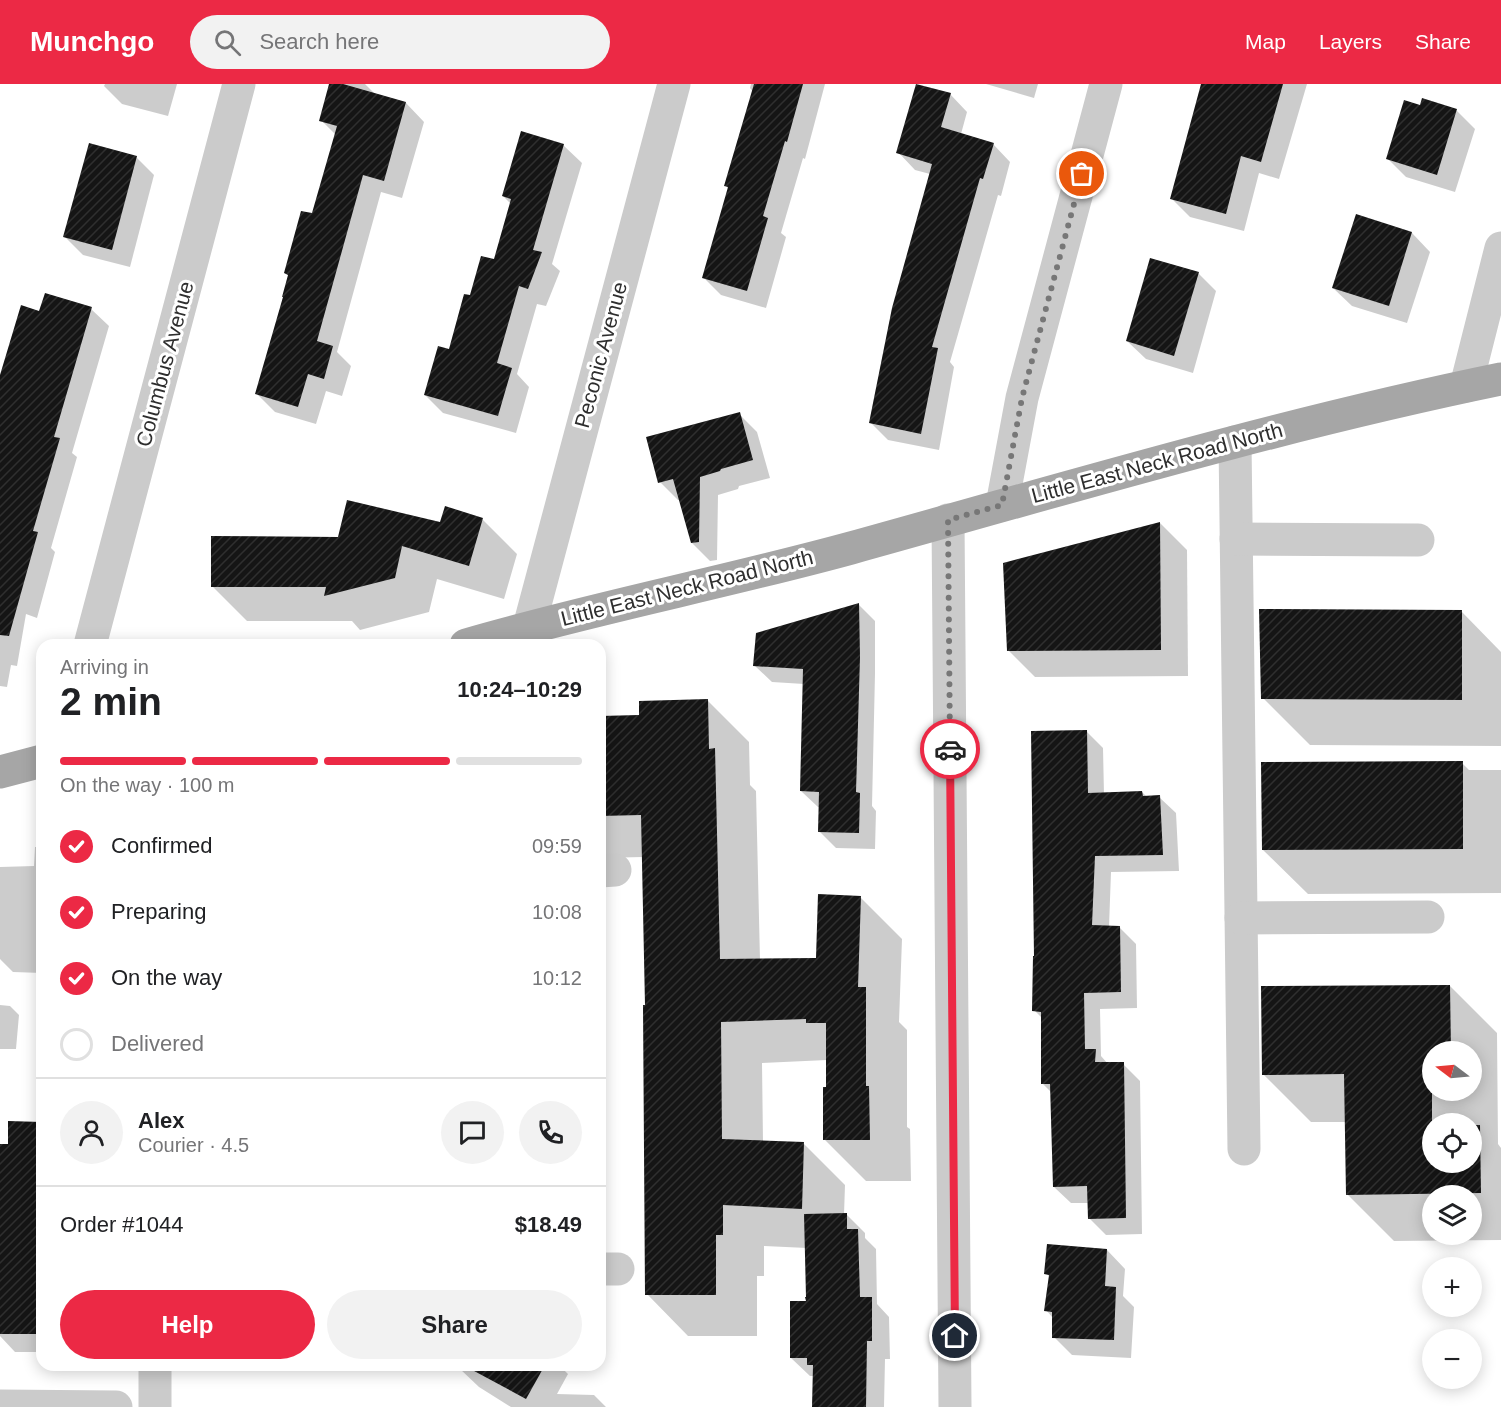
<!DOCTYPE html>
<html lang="en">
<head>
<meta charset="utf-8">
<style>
  :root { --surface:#fff; --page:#f2f2f2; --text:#202124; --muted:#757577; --line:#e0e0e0; --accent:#ec2945 }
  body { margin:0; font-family:Helvetica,sans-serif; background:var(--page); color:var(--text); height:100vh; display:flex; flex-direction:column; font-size:22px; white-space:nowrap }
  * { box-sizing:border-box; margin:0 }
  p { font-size:20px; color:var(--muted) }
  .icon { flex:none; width:33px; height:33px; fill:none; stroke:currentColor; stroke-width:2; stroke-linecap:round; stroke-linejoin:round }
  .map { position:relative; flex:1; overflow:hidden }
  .sheet { position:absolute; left:36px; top:555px; width:570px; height:732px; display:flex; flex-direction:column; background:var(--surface); border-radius:18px; box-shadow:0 3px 15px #0003 }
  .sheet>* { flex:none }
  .needle { width:39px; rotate:286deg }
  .fabs { position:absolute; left:1422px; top:957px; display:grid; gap:12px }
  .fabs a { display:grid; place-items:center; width:60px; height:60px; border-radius:50%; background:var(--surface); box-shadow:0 3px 15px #0003; font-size:30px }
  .pin { position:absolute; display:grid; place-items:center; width:51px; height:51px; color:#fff; margin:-26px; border:3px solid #fff; border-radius:50%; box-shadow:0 2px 6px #0007 }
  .courier { position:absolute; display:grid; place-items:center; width:60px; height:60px; margin:-30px; border:4px solid #ec2945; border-radius:50%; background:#fff; color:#222; box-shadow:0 2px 8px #0007 }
  .headline em { font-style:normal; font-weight:600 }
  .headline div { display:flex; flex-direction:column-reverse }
  .headline { display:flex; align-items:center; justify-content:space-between; height:102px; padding:0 24px }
  h1 { font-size:39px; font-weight:600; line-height:45px }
  .bar { display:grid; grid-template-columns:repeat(4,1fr); gap:9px 6px; align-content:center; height:72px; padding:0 24px }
  .bar i { height:8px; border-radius:4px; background:var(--line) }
  .bar .on { background:var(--accent) }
  .bar p { grid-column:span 4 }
  .line { display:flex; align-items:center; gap:15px; padding:0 24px; border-top:2px solid var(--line) }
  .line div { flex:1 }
  .round { display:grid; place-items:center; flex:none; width:63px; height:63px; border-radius:32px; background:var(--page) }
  ol { padding:0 24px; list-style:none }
  li { display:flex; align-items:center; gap:18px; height:66px }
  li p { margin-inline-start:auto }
  li .icon { padding:6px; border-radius:50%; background:var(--accent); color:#fff; stroke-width:4 }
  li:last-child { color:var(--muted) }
  li i { width:33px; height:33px; border:3px solid var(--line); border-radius:50% }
  .primary-button { display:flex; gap:12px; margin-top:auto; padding:12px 24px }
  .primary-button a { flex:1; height:69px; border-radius:36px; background:var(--accent); color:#fff; font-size:24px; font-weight:600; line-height:69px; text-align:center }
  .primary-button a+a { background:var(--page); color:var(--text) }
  header { display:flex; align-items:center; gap:36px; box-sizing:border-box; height:84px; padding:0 30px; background:var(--accent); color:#fff }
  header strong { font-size:28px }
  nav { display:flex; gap:33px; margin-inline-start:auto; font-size:21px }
  .search { width:420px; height:54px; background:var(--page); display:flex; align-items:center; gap:15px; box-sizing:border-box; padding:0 21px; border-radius:33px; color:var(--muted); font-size:22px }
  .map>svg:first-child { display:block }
  .shadow { fill:#0003; fill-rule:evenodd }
  .building { fill:url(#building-hatch) }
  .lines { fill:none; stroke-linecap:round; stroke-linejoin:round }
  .minor { stroke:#cbcbcb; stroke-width:33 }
  .major { stroke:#a6a6a6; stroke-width:33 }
  .done { stroke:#777; stroke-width:6; stroke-dasharray:0 10.8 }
  .route { stroke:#ec2945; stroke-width:8 }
  .labels { text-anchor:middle; stroke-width:6; stroke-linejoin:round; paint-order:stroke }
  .street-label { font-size:21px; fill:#2e2e2e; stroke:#fff }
</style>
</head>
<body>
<header>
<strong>Munchgo</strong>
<div class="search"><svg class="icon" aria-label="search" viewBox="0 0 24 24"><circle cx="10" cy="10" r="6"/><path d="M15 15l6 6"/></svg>Search here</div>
<nav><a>Map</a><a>Layers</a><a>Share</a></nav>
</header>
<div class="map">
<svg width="1501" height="1323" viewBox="0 0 1501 1323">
  <defs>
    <pattern id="building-hatch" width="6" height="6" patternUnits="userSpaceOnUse" patternTransform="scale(1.5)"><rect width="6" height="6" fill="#151515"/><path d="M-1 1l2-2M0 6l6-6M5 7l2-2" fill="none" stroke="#2f2f2f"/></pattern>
  </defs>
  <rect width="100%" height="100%" fill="#fff"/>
  <g class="shadow">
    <polygon points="105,0 177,0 168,32 122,20 104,2"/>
    <polygon points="331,0 365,0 376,11 406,19 424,38 402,114 381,108 337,268 351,282 342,312 326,307 316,340 275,328 257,310 289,192 286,189 313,131 336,51 321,36"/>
    <polygon points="751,0 825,0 805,75 803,74 781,149 786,153 766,224 721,211 703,193 729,105 726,102 753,8 750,4"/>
    <polygon points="986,0 1038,0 1034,14"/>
    <polygon points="1203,0 1307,0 1279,95 1259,89 1244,147 1190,133 1172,115"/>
    <polygon points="950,10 967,28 961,50 993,60 1010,78 1001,112 998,111 950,278 954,283 939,366 888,356 871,339 930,90 915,86 898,68"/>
    <polygon points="1423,16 1457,27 1475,45 1455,108 1406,93 1388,75 1421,23"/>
    <polygon points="563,61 582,79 552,180 560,187 546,222 537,220 517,290 529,303 516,349 443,329 425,311 450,267 471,213 495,177 511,120 503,112"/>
    <polygon points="136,73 154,91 130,183 83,171 65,153"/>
    <polygon points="1356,132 1412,149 1430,168 1407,239 1352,222 1333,204"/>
    <polygon points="1198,189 1216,207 1193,289 1146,275 1127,257"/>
    <polygon points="91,225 109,242 72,369 77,373 51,464 55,468 37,534 26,530 17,582 11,581 7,603 0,602 0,296 40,229"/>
    <polygon points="739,330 757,348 770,394 739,402 738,405 718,411 717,476 710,477 692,459 680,416 678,416 660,398"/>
    <polygon points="482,435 517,470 504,515 437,495 429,528 360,546 352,537 247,537 212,502 339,454"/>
    <polygon points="1160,439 1187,466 1188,592 1035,593 1008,566"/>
    <polygon points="859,521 875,537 875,590 872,722 876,727 875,765 836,764 819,747 820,723 818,723 801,707 804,600 772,598 755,582"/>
    <polygon points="1461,527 1501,568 1501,662 1310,661 1263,614"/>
    <polygon points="708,617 749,658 750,701 756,707 760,876 817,876 860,813 902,855 899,938 907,946 907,1043 910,1045 911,1097 866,1097 825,1056 827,976 762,979 763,1058 803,1059 845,1101 844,1131 847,1131 865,1149 865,1154 876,1165 877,1220 889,1233 890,1275 885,1275 884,1323 813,1323 814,1292 810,1292 791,1274 807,1218 807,1164 764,1162 764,1192 757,1192 757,1252 688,1252 647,1210 646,922 643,773 600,774 600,633 640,632"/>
    <polygon points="1087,648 1103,664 1104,710 1142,708 1147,713 1159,713 1176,729 1179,787 1111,788 1109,843 1119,843 1136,860 1137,924 1100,925 1101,972 1108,980 1123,980 1140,997 1142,1150 1106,1151 1090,1135 1089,1119 1071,1119 1054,1103 1052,1009 1043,1000 1043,935 1034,926"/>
    <polygon points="1462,679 1469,686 1501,686 1501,809 1308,810 1263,766"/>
    <polygon points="35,763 42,763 42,889 13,888 0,875 0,783 34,782"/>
    <path d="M 1450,902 L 1497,949 L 1498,1060 L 1501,1064 L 1501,1156 L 1394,1157 L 1347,1110 L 1346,1038 L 1311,1038 L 1263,990 ZM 1432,968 L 1472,968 L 1472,1006 L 1432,1006 ZM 1432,1040 L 1472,1040 L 1472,1078 L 1432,1078 ZM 1432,1112 L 1472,1112 L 1472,1150 L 1432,1150 Z"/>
    <polygon points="0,921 10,922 19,931 16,965 0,965"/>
    <polygon points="42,1039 42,1268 15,1268 0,1252 0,1061 10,1062"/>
    <polygon points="1107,1166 1125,1185 1123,1212 1134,1223 1131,1274 1072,1271 1054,1253 1053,1234 1046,1226 1050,1193 1046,1189"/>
    <polygon points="235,1281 277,1281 237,1282"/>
    <polygon points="463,1281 559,1281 568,1290 557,1310 594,1311 606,1323 511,1323 479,1303 460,1285"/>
  </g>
  <g class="building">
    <polygon points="329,0 343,0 406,18 384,97 363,91 317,257 333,262 324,295 308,290 298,323 255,310 283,213 282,213 288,191 284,189 301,127 312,129 337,42 319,37"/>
    <polygon points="754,0 803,0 787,58 785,57 763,132 768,134 747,207 702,194 728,103 724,102"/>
    <polygon points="916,0 951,9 941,43 994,59 983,95 980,94 932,263 938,264 921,350 869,339 892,224 932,80 896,69"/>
    <polygon points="1201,0 1283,0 1261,78 1241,72 1226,130 1170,115"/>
    <polygon points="1422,14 1457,25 1437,91 1386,75 1404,16 1420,21"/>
    <polygon points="521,47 564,60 533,166 542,168 528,205 519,202 497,279 512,284 498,332 424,311 438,262 449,265 464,210 470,211 481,172 494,175 511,115 502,112"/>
    <polygon points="89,59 137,72 112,166 63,153"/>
    <polygon points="1356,130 1412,148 1389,222 1332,204"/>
    <polygon points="1150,174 1199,188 1174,272 1126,257"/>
    <polygon points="45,209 92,223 54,353 60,354 33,447 38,448 9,552 0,551 0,291 21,221 39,227"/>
    <polygon points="740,328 753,376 721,385 720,387 700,393 699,458 691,459 673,395 658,399 646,353"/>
    <polygon points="347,416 440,438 445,422 483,434 469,482 402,462 395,494 324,512 326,503 211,503 211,452 338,453"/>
    <polygon points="1160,438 1161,566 1007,567 1003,479"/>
    <polygon points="859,519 860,573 856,708 860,709 859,749 818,748 819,708 800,707 803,585 753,582 756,549"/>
    <polygon points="1259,525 1462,526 1462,616 1261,615"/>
    <polygon points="708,615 709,665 715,664 720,875 816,874 818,810 861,812 858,903 866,903 866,1002 869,1002 870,1056 823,1056 823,1003 826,1003 826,939 806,939 806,935 721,938 722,1055 804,1058 802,1125 723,1121 723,1151 716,1151 716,1211 645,1211 643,921 645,921 641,731 600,732 600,632 639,631 639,617"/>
    <polygon points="1087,646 1088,709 1142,707 1143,712 1160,711 1163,771 1095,772 1092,841 1120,842 1121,908 1084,909 1085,965 1096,965 1095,978 1124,978 1126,1134 1088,1135 1087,1102 1053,1103 1050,1000 1041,1000 1041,928 1032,927 1033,872 1034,872 1031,647"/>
    <polygon points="1463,677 1463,765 1262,766 1261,678"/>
    <polygon points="1450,901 1451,968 1432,968 1432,1078 1472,1078 1472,1041 1480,1041 1481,1109 1346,1111 1344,990 1262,991 1261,902"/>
    <polygon points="8,1037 42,1038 42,1116 41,1116 39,1175 42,1175 41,1250 0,1250 0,1060 8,1060"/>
    <polygon points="847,1129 847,1145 858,1145 860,1213 872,1213 872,1257 867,1257 866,1323 812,1323 813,1281 807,1281 807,1274 790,1274 790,1217 806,1217 805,1213 806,1213 804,1130"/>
    <polygon points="1047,1160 1107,1165 1105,1202 1116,1203 1114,1256 1052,1254 1052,1228 1044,1227 1049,1191 1044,1190"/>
    <polygon points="463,1281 545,1281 526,1315"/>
  </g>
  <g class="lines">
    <g class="minor">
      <polyline points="1466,302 1501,164"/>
      <polyline points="1235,358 1244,1065"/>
      <polyline points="1002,421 1022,314 1106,0"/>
      <polyline points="948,436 955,1323"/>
      <polyline points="1236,455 1418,456"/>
      <polyline points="529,543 674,0"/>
      <polyline points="90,561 239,0"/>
      <polyline points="600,787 615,786"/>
      <polyline points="1241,834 1428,833"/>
      <polyline points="600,1185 618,1185"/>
      <polyline points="155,1281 155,1323"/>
      <polyline points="0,1322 116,1323"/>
    </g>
    <g class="major">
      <path d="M 466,561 C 593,524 723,499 851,464 C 1067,404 1282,340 1501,295"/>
      <polyline points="0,688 42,677"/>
    </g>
  </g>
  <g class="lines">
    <polyline class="done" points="950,665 948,436 1002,421 1022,314 1082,90"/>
    <polyline class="route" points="950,665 955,1252"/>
  </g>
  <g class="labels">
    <g class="street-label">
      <text transform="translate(601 271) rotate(-75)" y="7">Peconic Avenue</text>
      <text transform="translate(165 280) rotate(-75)" y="7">Columbus Avenue</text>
      <text transform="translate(1157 379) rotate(-15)" y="7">Little East Neck Road North</text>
      <text transform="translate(687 504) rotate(-14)" y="7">Little East Neck Road North</text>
    </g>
  </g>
</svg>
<div class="fabs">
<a><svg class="needle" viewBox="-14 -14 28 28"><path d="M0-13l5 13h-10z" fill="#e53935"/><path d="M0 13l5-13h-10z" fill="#757577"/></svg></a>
<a><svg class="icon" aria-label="locate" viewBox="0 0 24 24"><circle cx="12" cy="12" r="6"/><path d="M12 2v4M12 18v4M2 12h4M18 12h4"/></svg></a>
<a><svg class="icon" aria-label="layers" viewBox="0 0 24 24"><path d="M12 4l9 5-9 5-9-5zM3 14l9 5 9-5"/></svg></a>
<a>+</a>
<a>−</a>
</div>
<div class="pin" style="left:1082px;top:90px;background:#ea580c"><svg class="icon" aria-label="bag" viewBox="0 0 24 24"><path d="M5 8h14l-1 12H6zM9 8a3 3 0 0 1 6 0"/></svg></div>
<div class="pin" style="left:955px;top:1252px;background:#1f2937"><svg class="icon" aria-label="home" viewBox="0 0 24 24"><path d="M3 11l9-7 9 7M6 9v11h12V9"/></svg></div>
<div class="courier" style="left:950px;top:665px"><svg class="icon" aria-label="car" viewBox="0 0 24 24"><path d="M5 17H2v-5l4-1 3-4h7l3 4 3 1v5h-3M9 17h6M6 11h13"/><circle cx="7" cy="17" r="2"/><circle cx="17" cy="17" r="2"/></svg></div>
<section class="sheet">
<div class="headline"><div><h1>2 min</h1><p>Arriving in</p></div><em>10:24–10:29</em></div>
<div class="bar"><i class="on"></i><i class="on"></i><i class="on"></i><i></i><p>On the way · 100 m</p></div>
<ol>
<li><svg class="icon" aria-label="check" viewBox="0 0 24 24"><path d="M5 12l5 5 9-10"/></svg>Confirmed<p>09:59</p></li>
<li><svg class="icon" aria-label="check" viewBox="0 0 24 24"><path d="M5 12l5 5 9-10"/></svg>Preparing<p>10:08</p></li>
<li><svg class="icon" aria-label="check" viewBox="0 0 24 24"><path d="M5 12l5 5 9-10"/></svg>On the way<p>10:12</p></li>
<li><i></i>Delivered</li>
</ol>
<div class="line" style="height:108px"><a class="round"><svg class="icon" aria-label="person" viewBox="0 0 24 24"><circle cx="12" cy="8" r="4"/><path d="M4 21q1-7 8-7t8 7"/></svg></a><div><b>Alex</b><p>Courier · 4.5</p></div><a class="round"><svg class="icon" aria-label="chat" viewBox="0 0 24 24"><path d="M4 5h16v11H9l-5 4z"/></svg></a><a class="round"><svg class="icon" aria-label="phone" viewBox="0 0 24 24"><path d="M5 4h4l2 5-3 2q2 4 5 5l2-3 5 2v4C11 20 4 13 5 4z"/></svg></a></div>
<div class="line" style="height:78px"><div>Order #1044</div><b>$18.49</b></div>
<div class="primary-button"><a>Help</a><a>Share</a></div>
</section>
</div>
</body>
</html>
